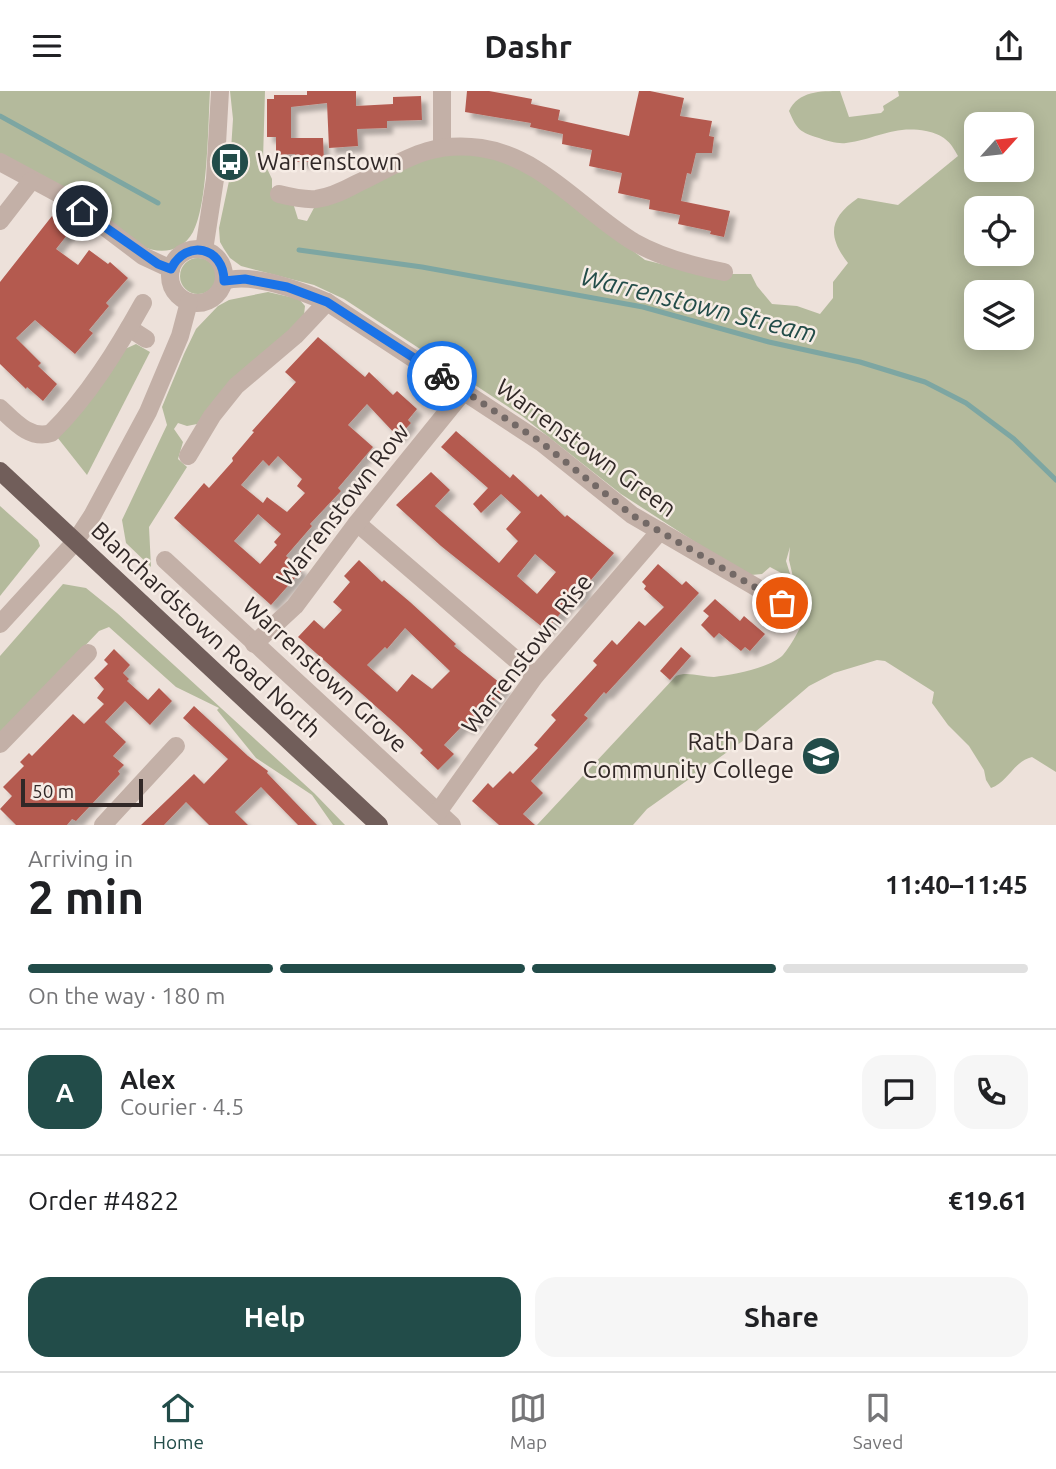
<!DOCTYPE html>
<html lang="en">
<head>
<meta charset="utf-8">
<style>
  :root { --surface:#fff; --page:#f6f6f6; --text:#202124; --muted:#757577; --line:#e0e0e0; --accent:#224c49 }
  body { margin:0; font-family:Ubuntu,sans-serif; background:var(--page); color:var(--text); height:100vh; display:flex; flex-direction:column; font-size:26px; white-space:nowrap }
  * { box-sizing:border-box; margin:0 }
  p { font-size:23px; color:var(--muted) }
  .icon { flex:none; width:38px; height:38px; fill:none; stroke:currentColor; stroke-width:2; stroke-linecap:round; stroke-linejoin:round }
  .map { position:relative; height:734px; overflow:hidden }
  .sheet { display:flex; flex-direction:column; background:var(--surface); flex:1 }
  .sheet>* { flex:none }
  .needle { width:46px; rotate:63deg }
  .tools { position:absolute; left:964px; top:21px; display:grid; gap:14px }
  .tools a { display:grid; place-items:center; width:70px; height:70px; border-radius:14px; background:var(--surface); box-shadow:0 4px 18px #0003; font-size:35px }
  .scale { position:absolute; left:21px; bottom:18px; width:122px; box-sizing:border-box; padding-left:7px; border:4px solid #312827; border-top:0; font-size:19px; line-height:24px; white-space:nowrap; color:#312827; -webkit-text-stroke:5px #f6ece5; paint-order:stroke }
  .pin { position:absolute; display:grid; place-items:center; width:60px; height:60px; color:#fff; margin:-30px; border:4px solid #fff; border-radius:50%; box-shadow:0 2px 7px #0007 }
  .courier { position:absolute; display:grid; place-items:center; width:70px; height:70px; margin:-35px; border:5px solid #1a73e8; border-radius:50%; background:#fff; color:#222; box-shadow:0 2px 9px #0007 }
  .head em { font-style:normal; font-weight:600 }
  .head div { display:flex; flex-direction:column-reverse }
  .head { display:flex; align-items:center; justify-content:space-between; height:119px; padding:0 28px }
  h1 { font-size:46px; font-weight:600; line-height:52px }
  .bar { display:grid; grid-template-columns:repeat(4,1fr); gap:10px 7px; align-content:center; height:84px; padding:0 28px }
  .bar i { height:9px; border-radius:5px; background:var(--line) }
  .bar .active { background:var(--accent) }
  .bar p { grid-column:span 4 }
  .line { display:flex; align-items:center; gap:18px; padding:0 28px; border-top:2px solid var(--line) }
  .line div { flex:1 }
  .round { display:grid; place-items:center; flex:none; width:74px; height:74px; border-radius:21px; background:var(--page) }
  .action { display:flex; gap:14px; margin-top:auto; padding:14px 28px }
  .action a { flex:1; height:80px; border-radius:21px; background:var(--accent); color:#fff; font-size:28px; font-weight:600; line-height:80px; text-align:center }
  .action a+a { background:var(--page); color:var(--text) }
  header { display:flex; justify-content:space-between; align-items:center; height:91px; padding:0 28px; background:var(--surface); font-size:32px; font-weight:600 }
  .menu { display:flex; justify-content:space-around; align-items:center; height:98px; border-top:2px solid var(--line); background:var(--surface); font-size:19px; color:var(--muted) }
  .menu a { display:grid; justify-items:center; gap:4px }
  .menu .active { color:var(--accent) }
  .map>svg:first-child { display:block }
  .green { fill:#b4ba9c; fill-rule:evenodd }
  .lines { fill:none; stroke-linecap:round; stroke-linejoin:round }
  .stream { stroke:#7da6a2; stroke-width:5 }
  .building { fill:#b45a50; fill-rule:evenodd; filter:url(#shadow) }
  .minor { stroke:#c3b0a7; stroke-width:18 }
  .major { stroke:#715e5a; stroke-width:18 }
  .done { stroke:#736966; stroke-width:7; stroke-dasharray:0 12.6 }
  .route { stroke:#1a73e8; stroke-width:9 }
  .labels { text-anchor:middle; stroke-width:5; stroke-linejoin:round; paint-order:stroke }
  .poi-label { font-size:24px; fill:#312827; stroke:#f6ece5; text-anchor:start }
  .street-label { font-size:24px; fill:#312827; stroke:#f6ece5 }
  .water-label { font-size:26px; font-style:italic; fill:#224c49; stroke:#f6ece5 }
</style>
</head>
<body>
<header><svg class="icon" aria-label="menu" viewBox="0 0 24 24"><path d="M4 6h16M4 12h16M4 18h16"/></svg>Dashr<svg class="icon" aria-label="share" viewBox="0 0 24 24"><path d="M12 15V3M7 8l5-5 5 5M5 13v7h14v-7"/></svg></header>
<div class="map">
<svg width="1056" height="734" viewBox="0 0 1056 734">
  <defs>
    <filter id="shadow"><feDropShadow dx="6" dy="6" stdDeviation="2" flood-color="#0004"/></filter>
  </defs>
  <rect width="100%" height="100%" fill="#ede1da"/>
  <g class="green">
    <path d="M 0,0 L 210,0 C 208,33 208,114 193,141 C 182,161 161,164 141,155 L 0,64 Z"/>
    <path d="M 230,0 L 265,0 L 263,69 L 272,88 L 272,108 L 293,112 L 298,128 L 307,130 L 315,115 L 396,78 L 441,63 L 488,64 L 527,80 L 645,169 L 701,183 L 751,183 L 757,195 L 772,213 L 797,215 L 820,223 L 833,207 L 833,191 L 848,172 C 827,145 829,127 858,107 L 898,114 L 958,65 C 950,50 944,44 926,40 C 893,34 877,48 846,52 C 838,53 827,50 819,47 C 800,41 797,39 789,20 C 798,0 821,0 840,0 L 849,26 L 881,22 L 884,19 L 883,15 L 899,5 L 898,0 L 1056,0 L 1056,681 L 1032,666 C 1014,670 1008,691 991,697 L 986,689 L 984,679 L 969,655 L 948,634 L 932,612 L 934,601 L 885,570 L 877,569 L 834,582 L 809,595 L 754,642 L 647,718 L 633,734 L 537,734 L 676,585 C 687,580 702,586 714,586 C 732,584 770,577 783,564 C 793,552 802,534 807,520 L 796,499 L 789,469 L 790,456 L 786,470 L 795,499 L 784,502 L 780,491 L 783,483 L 770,476 L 762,483 L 751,484 L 709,460 L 621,403 L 522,325 L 344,208 L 314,194 L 241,175 L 230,167 L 224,158 L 220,151 L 219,137 L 229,90 L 233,28 ZM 976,33 L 1022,33 L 1022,79 L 976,79 ZM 976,117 L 1022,117 L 1022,163 L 976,163 ZM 976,201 L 1022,201 L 1022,247 L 976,247 Z"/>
    <circle cx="198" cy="185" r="18"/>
    <polygon points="268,201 299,208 305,215 304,224 298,233 215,308 197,333 187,335 178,332 174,338 183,351 178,368 187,376 149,436 151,476 126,452 122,429 167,334 162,316 184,263 196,238 218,215 229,209"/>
    <polygon points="136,253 150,261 87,384 57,346 125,258"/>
    <polygon points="0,415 38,449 40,455 0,505"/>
    <polygon points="63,493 86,497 117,522 314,702 345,734 333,734 312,704 256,667 217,619 219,617 176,596 109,536 99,540 0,644 0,565"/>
  </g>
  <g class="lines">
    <g class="stream">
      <polyline points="0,25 158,112"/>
      <polyline points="299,159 422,176 643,216 769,251 860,271 925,291 966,312 1014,348 1056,389"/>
    </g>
  </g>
  <g class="building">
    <polygon points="307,0 356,0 356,15 393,13 393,6 421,5 422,29 387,30 387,37 357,38 358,55 329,57 327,12 291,16 291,47 323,47 324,71 295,71 295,63 276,64 276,46 267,46 267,8 274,8 274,4 307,4"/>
    <polygon points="467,0 489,0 532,8 531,13 560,19 558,29 629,45 639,0 650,0 684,7 680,25 712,30 709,45 714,46 712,62 696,62 691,83 687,82 681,110 730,120 724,146 710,143 711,140 678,133 680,124 649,118 650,109 618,102 622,82 589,75 592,59 562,53 563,43 530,36 531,32 465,21"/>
    <polygon points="52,125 71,139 56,158 78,174 89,159 108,173 110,171 128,187 106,212 109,215 89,239 93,242 75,263 35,229 16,247 41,272 38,275 57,293 43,310 27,296 26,298 0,273 0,191"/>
    <path d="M 318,246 L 365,286 L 369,281 L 393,304 L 397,300 L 417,318 L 408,329 L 411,332 L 398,346 L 367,313 L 348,334 L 373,356 L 338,397 L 341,400 L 310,433 L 312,435 L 286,465 L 302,479 L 271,514 L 174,427 L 204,392 L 209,397 L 233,370 L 232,367 L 254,341 L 252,340 L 296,291 L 285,281 ZM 278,365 L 302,388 L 297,395 L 305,402 L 287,421 L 267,406 L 263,412 L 241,394 L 263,369 L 269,375 ZM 258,423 L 281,443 L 274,451 L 277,454 L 260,473 L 234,450 Z"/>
    <path d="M 456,340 L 510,387 L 513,383 L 538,406 L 541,403 L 565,426 L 567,424 L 614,462 L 584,497 L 586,499 L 576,512 L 572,509 L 546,539 L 441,455 L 396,414 L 431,381 L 450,399 L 435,415 L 488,462 L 499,472 L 518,450 L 506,438 L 521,421 L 501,403 L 481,422 L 473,413 L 488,397 L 441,356 ZM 535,463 L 556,481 L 537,503 L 517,485 Z"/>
    <path d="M 359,469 L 382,491 L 384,489 L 410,511 L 456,553 L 454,555 L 505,596 L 474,633 L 467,638 L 463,634 L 444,654 L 454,663 L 438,679 L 420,662 L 423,659 L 398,635 L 298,546 L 314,529 L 324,538 L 342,519 L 333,511 L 350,491 L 344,485 ZM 405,537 L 450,580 L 432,598 L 412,583 L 397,601 L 367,574 L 385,556 L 387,558 Z"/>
    <polygon points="658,473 682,494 686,490 699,502 606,603 604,601 584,624 588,627 531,690 543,702 523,723 535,734 499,734 472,710 488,692 493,697 510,680 513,683 538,657 534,654 556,629 551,624 597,574 593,570 612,549 617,554 639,530 645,535 664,516 644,498 646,495 642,491"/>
    <polygon points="715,508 740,530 744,525 765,543 750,560 745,556 741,560 719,542 714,547 701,534 709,525 703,520"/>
    <polygon points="681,556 691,565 670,589 660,580"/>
    <polygon points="114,558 130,574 123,582 129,588 127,590 148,609 159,597 172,610 150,634 125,610 105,631 126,651 113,665 124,674 118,680 120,683 76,730 72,728 67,734 16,734 0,718 12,705 3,696 24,675 20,671 29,662 32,665 73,623 84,633 104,613 97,607 104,598 94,587 108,573 104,569"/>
    <polygon points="194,615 248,665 268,680 267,682 317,734 298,734 261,696 235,721 248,734 209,734 186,711 164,734 141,734 194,683 204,693 228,668 183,627"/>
  </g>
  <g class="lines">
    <g class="minor">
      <polyline points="442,56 442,0"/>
      <polyline points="0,71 65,106 143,165 171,178"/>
      <path d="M 279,103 C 291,106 304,109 316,108 C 331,106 343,100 356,93 C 401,72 428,49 481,57 C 542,66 583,120 634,151 C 662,167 693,175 724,181"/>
      <polyline points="0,130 31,90"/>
      <circle cx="197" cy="185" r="27"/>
      <polyline points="204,159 215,88 220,0"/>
      <path d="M 224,190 C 252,181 301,200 327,211 L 542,352 L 632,424 L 785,513"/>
      <polyline points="129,237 146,248"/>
      <path d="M 0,317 C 14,330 30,349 51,342 C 88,306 118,257 143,212"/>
      <polyline points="188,365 212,325 236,295 295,245 327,211"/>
      <polyline points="357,432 535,585"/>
      <polyline points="165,469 452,734"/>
      <polyline points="0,533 75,451 92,425 148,321 180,245 189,211"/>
      <polyline points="254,553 295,515 357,432 464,300"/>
      <polyline points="0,653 88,562"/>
      <polyline points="438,721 535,585 660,440"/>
      <polyline points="103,734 176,655"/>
    </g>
    <polyline class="major" points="0,380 379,734"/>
  </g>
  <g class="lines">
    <polyline class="done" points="442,285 542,352 632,424 782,512"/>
    <path class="route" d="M 82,120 L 158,173 L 171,178 C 186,147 224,156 224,190 L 245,188 L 287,196 L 327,211 L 442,285"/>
  </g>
  <defs>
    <g id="bus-disc" transform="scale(2.0125)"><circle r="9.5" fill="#224c49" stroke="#f6ece5"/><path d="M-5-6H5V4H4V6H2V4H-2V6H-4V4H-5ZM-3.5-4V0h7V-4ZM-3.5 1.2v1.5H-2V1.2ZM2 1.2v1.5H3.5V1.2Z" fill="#fff"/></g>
    <g id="school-disc" transform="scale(2.0125)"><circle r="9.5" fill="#224c49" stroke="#f6ece5"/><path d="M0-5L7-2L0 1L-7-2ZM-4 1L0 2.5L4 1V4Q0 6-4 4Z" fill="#fff"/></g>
  </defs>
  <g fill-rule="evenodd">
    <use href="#bus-disc" x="230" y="71"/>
    <use href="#school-disc" x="821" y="665"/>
  </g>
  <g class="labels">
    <g class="poi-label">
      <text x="257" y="79">Warrenstown</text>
      <text x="794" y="659" text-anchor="end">Rath Dara<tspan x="794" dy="28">Community College</tspan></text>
    </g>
    <g class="street-label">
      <text transform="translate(586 357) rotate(36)" y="8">Warrenstown Green</text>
      <text transform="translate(343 414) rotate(-52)" y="8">Warrenstown Row</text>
      <text transform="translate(206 539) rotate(43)" y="8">Blanchardstown Road North</text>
      <text transform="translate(527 563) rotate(-52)" y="8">Warrenstown Rise</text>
      <text transform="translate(325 584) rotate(43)" y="8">Warrenstown Grove</text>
    </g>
    <g class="water-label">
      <text transform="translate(699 214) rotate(14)" y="9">Warrenstown Stream</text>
    </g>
  </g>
</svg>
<div class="tools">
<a><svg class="needle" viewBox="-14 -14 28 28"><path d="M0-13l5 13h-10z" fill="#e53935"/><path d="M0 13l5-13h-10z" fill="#757577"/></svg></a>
<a><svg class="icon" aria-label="locate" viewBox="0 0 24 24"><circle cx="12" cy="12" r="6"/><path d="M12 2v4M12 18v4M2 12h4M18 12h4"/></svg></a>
<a><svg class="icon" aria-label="layers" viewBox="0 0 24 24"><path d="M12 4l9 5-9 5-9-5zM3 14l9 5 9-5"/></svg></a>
</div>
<div class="scale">50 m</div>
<div class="pin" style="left:782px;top:512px;background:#ea580c"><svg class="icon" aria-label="bag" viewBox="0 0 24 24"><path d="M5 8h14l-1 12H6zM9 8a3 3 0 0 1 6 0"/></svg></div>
<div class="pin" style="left:82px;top:120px;background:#1f2937"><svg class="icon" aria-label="home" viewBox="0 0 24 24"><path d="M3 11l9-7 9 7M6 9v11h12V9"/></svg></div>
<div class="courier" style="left:442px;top:285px"><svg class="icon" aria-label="bike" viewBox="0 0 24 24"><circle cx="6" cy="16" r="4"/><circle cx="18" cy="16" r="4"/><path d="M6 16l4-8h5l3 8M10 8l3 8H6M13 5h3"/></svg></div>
</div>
<section class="sheet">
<div class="head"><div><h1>2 min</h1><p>Arriving in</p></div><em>11:40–11:45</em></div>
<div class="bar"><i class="active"></i><i class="active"></i><i class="active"></i><i></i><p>On the way · 180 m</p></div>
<div class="line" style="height:126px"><b class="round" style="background:var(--accent);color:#fff">A</b><div><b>Alex</b><p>Courier · 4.5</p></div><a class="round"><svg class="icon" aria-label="chat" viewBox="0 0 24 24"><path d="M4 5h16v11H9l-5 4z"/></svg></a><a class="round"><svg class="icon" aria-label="phone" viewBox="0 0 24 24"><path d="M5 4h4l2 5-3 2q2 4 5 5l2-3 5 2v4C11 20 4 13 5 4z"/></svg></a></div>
<div class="line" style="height:91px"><div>Order #4822</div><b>€19.61</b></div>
<div class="action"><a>Help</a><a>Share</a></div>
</section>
<nav class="menu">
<a class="active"><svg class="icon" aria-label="home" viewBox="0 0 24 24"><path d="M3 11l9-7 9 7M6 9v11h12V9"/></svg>Home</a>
<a><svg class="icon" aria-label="map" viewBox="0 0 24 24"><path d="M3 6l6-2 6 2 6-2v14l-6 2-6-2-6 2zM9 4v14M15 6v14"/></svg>Map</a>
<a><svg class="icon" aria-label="saved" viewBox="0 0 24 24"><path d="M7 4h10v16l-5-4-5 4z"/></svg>Saved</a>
</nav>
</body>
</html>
